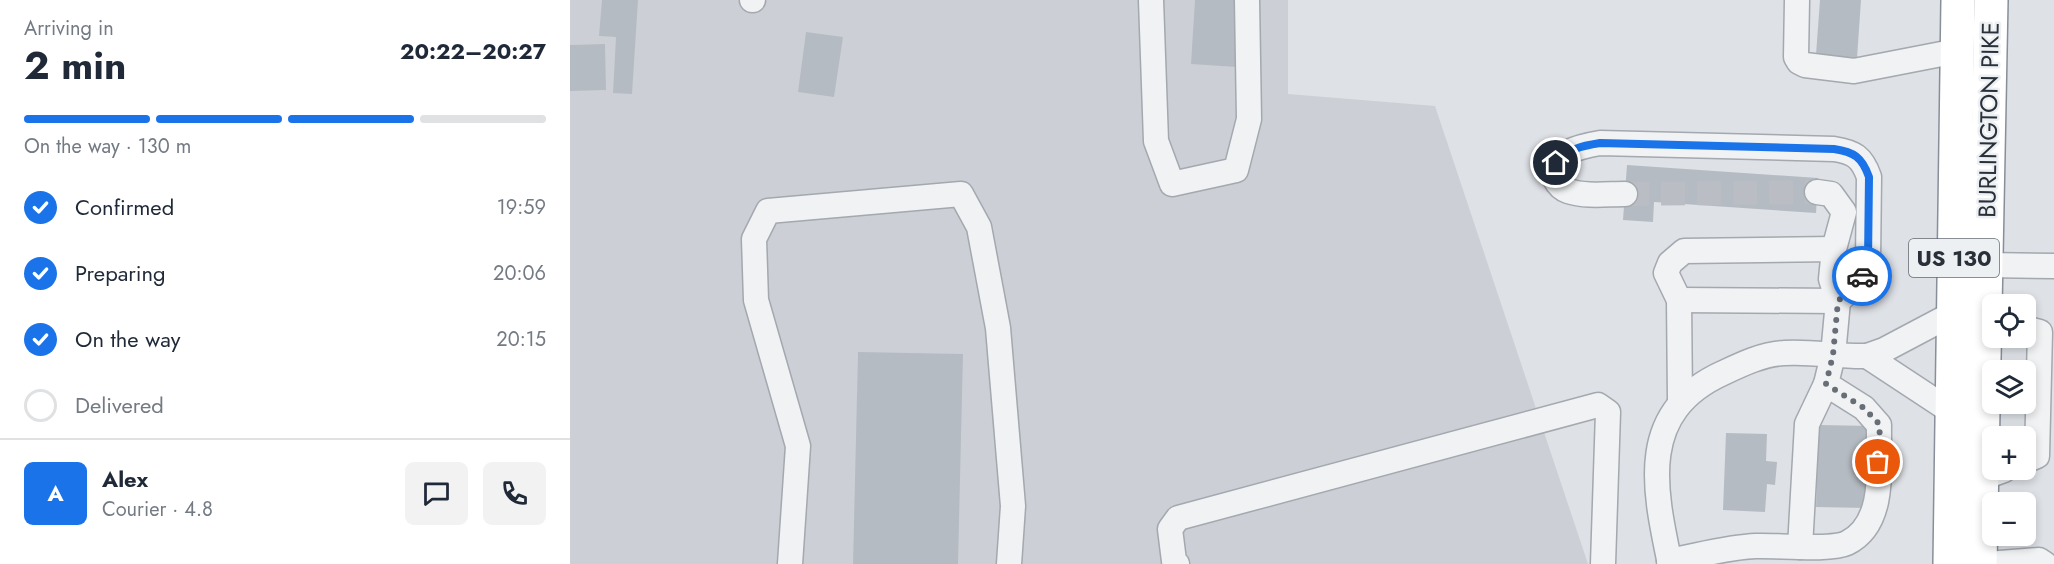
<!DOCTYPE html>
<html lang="en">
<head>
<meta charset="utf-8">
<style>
  :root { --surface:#fff; --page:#f2f2f3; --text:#1f2937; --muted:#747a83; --line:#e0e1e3; --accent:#1a73e8 }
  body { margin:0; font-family:Jost,sans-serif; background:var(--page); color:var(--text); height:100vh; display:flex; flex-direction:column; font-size:22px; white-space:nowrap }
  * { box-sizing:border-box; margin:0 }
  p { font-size:20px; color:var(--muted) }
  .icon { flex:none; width:33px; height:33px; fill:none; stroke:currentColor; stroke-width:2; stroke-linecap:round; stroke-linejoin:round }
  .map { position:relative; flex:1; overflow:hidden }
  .drawer { display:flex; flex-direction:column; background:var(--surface); width:570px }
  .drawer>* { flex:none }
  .controls { position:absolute; left:1412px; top:294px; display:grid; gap:12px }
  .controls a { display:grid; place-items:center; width:54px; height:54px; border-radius:9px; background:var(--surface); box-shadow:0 3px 9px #0003; font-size:30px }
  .pin { position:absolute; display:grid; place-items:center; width:51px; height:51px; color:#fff; margin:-26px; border:3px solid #fff; border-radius:50%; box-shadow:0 2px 6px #0007 }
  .courier { position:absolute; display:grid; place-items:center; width:60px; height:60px; margin:-30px; border:4px solid #1a73e8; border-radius:50%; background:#fff; color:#222; box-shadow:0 2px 8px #0007 }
  .headline em { font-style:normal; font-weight:700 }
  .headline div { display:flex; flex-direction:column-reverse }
  .headline { display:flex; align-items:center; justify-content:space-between; height:102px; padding:0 24px }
  h1 { font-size:39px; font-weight:700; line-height:45px }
  .bar { display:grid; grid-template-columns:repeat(4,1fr); gap:9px 6px; align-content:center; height:72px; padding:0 24px }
  .bar i { height:8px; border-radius:4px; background:var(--line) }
  .bar .selected { background:var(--accent) }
  .bar p { grid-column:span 4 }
  .line { display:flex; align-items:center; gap:15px; padding:0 24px; border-top:2px solid var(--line) }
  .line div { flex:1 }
  .round { display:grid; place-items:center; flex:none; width:63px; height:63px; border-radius:9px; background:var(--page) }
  ol { padding:0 24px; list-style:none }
  li { display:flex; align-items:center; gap:18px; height:66px }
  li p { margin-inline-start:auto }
  li .icon { padding:6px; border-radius:50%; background:var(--accent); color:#fff; stroke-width:4 }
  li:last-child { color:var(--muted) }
  li i { width:33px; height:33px; border:3px solid var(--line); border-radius:50% }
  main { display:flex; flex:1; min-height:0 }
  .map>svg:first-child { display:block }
  .built { fill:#ccd0d6 }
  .building { fill:#b5bbc2 }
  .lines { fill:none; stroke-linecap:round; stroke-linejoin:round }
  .minor-tunnel { stroke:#babec4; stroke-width:24; stroke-dasharray:24 12; stroke-linecap:butt }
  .minor-casing { stroke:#a4a8af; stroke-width:27 }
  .highway-casing { stroke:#878f9a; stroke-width:36 }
  .minor { stroke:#f0f2f4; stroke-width:24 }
  .highway { stroke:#fff; stroke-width:33 }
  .done { stroke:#686e76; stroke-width:6; stroke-dasharray:0 10.8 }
  .route { stroke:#1a73e8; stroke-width:8 }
  .labels { text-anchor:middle; stroke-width:5; stroke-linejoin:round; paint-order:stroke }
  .shield { fill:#edf0f3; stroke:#646a72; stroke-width:1.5 }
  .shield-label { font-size:22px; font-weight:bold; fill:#29303a }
  .street-label { font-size:24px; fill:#29303a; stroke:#edf0f3 }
</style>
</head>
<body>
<main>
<section class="drawer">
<div class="headline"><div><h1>2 min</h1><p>Arriving in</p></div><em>20:22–20:27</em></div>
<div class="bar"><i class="selected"></i><i class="selected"></i><i class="selected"></i><i></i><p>On the way · 130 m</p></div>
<ol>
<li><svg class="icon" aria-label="check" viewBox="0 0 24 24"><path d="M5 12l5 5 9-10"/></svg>Confirmed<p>19:59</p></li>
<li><svg class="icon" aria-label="check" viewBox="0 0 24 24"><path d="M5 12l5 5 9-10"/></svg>Preparing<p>20:06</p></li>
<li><svg class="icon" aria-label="check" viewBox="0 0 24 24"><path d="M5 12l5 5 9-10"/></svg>On the way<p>20:15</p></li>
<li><i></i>Delivered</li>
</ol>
<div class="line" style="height:108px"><b class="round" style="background:var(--accent);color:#fff">A</b><div><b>Alex</b><p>Courier · 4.8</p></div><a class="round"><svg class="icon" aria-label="chat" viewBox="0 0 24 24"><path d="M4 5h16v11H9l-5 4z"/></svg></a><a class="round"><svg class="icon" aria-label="phone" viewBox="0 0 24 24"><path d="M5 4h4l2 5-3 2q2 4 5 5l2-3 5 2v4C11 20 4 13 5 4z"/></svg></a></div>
</section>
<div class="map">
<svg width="1484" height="564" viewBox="0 0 1484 564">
  <rect width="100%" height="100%" fill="#dee1e6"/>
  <polygon class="built" points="0,0 718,0 718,94 865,106 1018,564 0,564"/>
  <g class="building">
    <polygon points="32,0 68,0 62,94 43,93 46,37 29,36"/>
    <polygon points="625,0 671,0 667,67 621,64"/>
    <polygon points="1250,0 1291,0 1287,58 1246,55"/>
    <polygon points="236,32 273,37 264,97 228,92"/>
    <polygon points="35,44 36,90 0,91 0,45"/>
    <polygon points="1057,165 1248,178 1246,213 1084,202 1083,222 1053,220"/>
    <polygon points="288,352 393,354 388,564 283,564"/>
    <polygon points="1249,425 1300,426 1297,508 1246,507"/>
    <polygon points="1156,433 1197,434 1196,461 1207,462 1205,485 1197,484 1195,512 1153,510"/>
  </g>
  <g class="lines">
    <polyline class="minor-tunnel" points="1055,194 1247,192"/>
    <g class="minor-casing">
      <g id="minor">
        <polyline points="182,0 183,0"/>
        <polyline points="581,0 586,141 602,184 666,170 679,119 677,0"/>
        <polyline points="1227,0 1226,57 1229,62 1235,65 1284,71 1387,51"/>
        <polyline points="1247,192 1261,194 1274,212 1264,249"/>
        <path d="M 1055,194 C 1037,194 1016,197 998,191 C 992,189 988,185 985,179 C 976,153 1012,146 1030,143 L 1264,149 C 1284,152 1292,157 1299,177 L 1298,260 L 1285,286 L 1268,301 L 1109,300"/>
        <polyline points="1416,265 1484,266"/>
        <polyline points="1455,328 1470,332 1467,456 1455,461"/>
        <polyline points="1382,412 1297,356 1314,350 1384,313"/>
        <polyline points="1412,478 1434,470"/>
        <polyline points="1230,547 1237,424 1256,384"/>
        <path d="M 1099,561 C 1127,556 1157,547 1186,546 C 1206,545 1260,551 1277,543 C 1318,523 1308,461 1309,425 L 1294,408 L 1256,384 L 1263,355 L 1268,301 L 1261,279 L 1264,249 L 1114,251 L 1100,263 L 1096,273 L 1109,300 L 1110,401"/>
        <polyline points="220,564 228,446 186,300 184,239 198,211 391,194 409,227 428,328 443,506 439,564"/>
        <polyline points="607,564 604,561 600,529 608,518 1028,405 1038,412 1033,564"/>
        <path d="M 1100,564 C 1084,488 1067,412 1153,373 C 1172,364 1193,354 1214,353 C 1241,351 1270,357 1297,356"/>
        <polyline points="1417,564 1469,560 1475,564"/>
      </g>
    </g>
    <g class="highway-casing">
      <g id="highway">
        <polyline points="1380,564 1388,0"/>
        <polyline points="1410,564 1421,0"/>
      </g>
    </g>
    <use href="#minor" class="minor"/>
    <use href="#highway" class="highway"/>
  </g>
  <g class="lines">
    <polyline class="done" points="1292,276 1285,286 1268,301 1263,355 1256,384 1294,408 1310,425 1308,462"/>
    <path class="route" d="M 986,163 C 998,149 1011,146 1030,143 L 1264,149 C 1284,152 1292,157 1299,177 L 1298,260 L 1292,276"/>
  </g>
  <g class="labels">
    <rect class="shield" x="1339" y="239" width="90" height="38" rx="4.5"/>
    <g class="shield-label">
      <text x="1384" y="266">US 130</text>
    </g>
    <g class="street-label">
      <text transform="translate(1419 120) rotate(-89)" y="8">BURLINGTON PIKE</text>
    </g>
  </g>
</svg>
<div class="controls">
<a><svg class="icon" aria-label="locate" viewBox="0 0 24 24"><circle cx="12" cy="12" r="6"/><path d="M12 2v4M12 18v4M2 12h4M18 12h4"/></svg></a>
<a><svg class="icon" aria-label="layers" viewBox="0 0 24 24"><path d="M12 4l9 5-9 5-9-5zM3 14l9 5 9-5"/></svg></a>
<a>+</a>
<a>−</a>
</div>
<div class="pin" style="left:1308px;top:462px;background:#ea580c"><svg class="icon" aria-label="bag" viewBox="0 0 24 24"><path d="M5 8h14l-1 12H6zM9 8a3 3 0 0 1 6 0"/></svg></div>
<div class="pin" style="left:986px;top:163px;background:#1f2937"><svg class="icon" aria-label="home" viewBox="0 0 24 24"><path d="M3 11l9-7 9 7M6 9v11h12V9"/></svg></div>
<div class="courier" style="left:1292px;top:276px"><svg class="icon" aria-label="car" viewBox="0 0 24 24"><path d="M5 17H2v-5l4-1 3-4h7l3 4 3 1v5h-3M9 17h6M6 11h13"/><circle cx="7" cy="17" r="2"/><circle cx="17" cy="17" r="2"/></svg></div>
</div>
</main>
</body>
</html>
